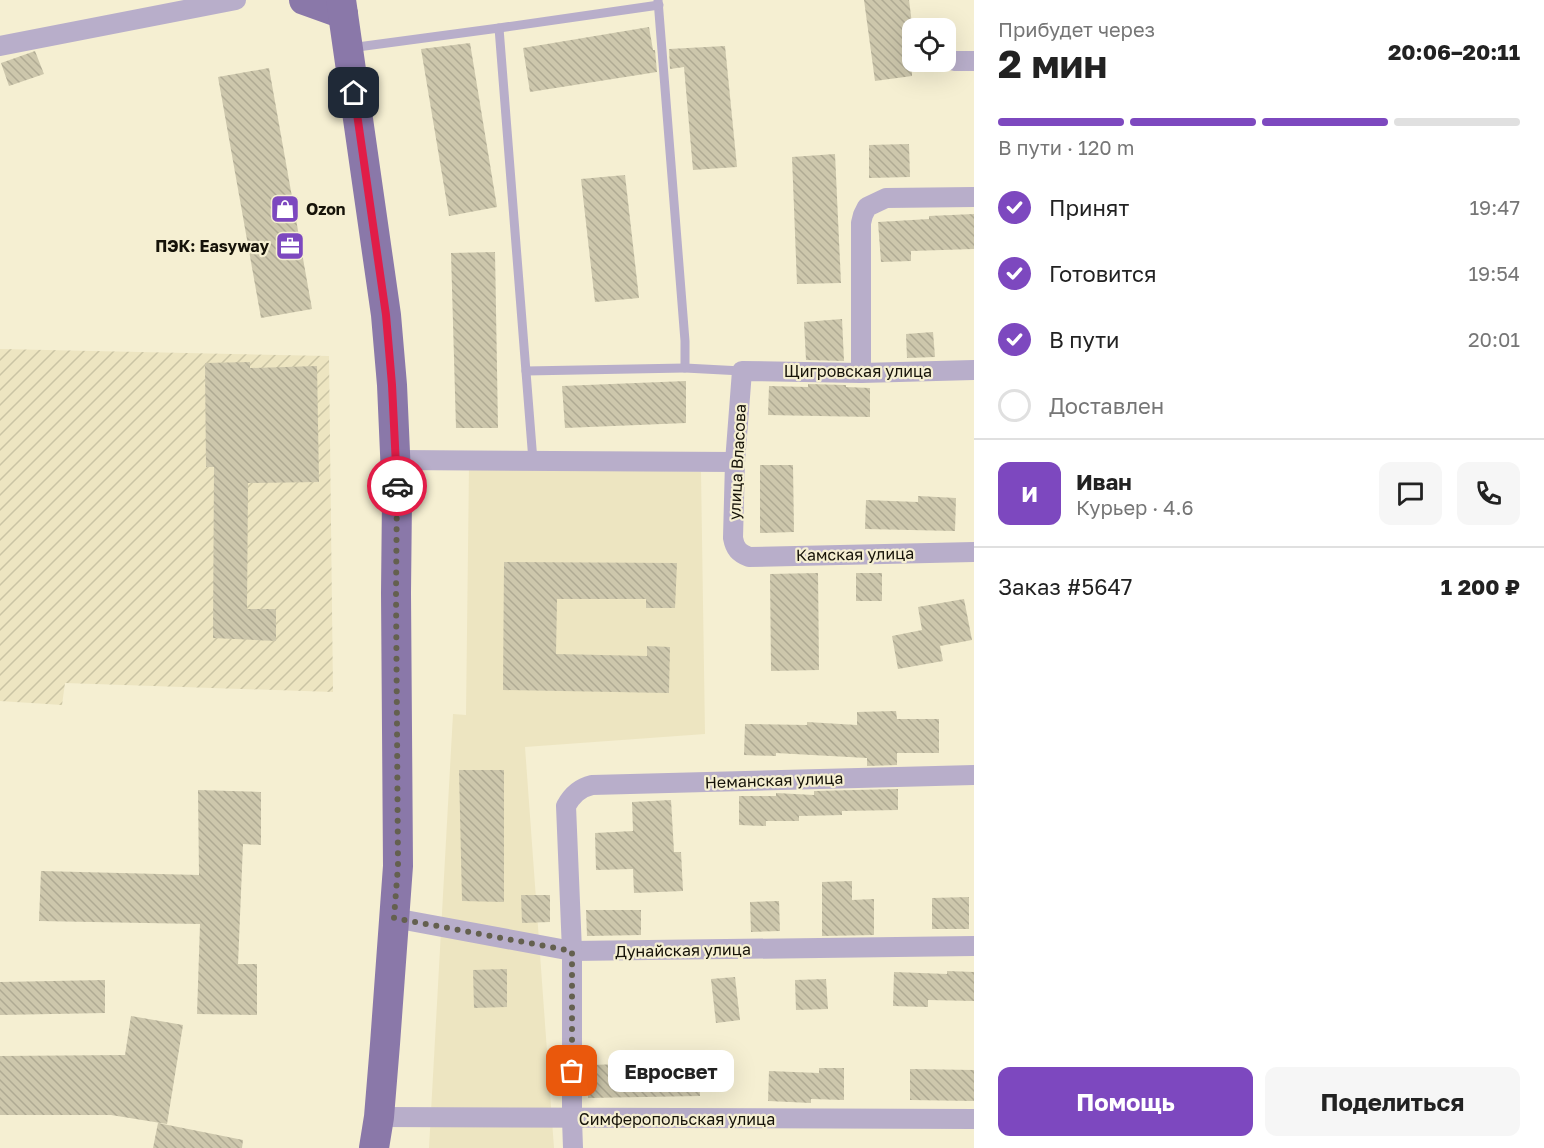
<!DOCTYPE html>
<html lang="ru">
<head>
<meta charset="utf-8">
<style>
  :root { --surface:#fff; --page:#f6f6f6; --text:#222; --muted:#767676; --line:#e0e0e0; --accent:#7d48bf }
  body { margin:0; font-family:"Golos Text",sans-serif; background:var(--page); color:var(--text); height:100vh; display:flex; flex-direction:column; font-size:22px; white-space:nowrap }
  * { box-sizing:border-box; margin:0 }
  p { font-size:20px; color:var(--muted) }
  .icon { flex:none; width:33px; height:33px; fill:none; stroke:currentColor; stroke-width:2; stroke-linecap:round; stroke-linejoin:round }
  .map { position:relative; flex:1; overflow:hidden }
  .drawer { display:flex; flex-direction:column; background:var(--surface); width:570px }
  .drawer>* { flex:none }
  .fabs { position:absolute; left:902px; top:18px; display:grid; gap:12px }
  .fabs a { display:grid; place-items:center; width:54px; height:54px; border-radius:12px; background:var(--surface); box-shadow:0 6px 24px #0002; font-size:30px }
  .pin { position:absolute; display:grid; place-items:center; width:51px; height:51px; color:#fff; margin:-26px; border-radius:12px; box-shadow:0 3px 9px #0006 }
  .courier { position:absolute; display:grid; place-items:center; width:60px; height:60px; margin:-30px; border:4px solid #e11d48; border-radius:50%; background:#fff; color:#222; box-shadow:0 2px 8px #0007 }
  .bubble { position:absolute; height:42px; border-radius:12px; background:var(--surface); box-shadow:0 6px 24px #0002; font-size:20px; font-weight:700; line-height:42px; text-align:center }
  .overview em { font-style:normal; font-weight:700 }
  .overview div { display:flex; flex-direction:column-reverse }
  .overview { display:flex; align-items:center; justify-content:space-between; height:102px; padding:0 24px }
  h1 { font-size:39px; font-weight:700; line-height:45px }
  .bar { display:grid; grid-template-columns:repeat(4,1fr); gap:9px 6px; align-content:center; height:72px; padding:0 24px }
  .bar i { height:8px; border-radius:4px; background:var(--line) }
  .bar .selected { background:var(--accent) }
  .bar p { grid-column:span 4 }
  .line { display:flex; align-items:center; gap:15px; padding:0 24px; border-top:2px solid var(--line) }
  .line div { flex:1 }
  .round { display:grid; place-items:center; flex:none; width:63px; height:63px; border-radius:12px; background:var(--page) }
  ol { padding:0 24px; list-style:none }
  li { display:flex; align-items:center; gap:18px; height:66px }
  li p { margin-inline-start:auto }
  li .icon { padding:6px; border-radius:50%; background:var(--accent); color:#fff; stroke-width:4 }
  li:last-child { color:var(--muted) }
  li i { width:33px; height:33px; border:3px solid var(--line); border-radius:50% }
  .action { display:flex; gap:12px; margin-top:auto; padding:12px 24px }
  .action a { flex:1; height:69px; border-radius:12px; background:var(--accent); color:#fff; font-size:24px; font-weight:700; line-height:69px; text-align:center }
  .action a+a { background:var(--page); color:var(--text) }
  main { display:flex; flex:1; min-height:0 }
  .map>svg:first-child { display:block }
  .built { fill:#ede5c1 }
  .industrial { fill:url(#industrial-furrows) }
  .building { fill:url(#building-back-hatch) }
  .lines { fill:none; stroke-linecap:round; stroke-linejoin:round }
  .lane { stroke:#b8aeca; stroke-width:9 }
  .street { stroke:#b8aeca; stroke-width:20 }
  .primary { stroke:#8a78a9; stroke-width:30 }
  .done { stroke:#64604f; stroke-width:6; stroke-dasharray:0 10.8 }
  .route { stroke:#e11d48; stroke-width:8 }
  .labels { text-anchor:middle; stroke-width:4.5; stroke-linejoin:round; paint-order:stroke }
  .poi-label { font-size:16px; font-weight:bold; fill:#161309; stroke:#f5efd2; text-anchor:start }
  .street-label { font-size:16px; fill:#161309; stroke:#f5efd2 }
</style>
</head>
<body>
<main>
<div class="map">
<svg width="974" height="1148" viewBox="0 0 974 1148">
  <defs>
    <pattern id="industrial-furrows" width="10" height="10" patternUnits="userSpaceOnUse" patternTransform="scale(1.5)"><rect width="10" height="10" fill="#ede5c1"/><path d="M-1 1l2-2M0 10L10 0M9 11l2-2" fill="none" stroke="#cac4a4"/></pattern>
    <pattern id="building-back-hatch" width="6" height="6" patternUnits="userSpaceOnUse" patternTransform="scale(1.5)"><rect width="6" height="6" fill="#cdc7ac"/><path d="M-1 5l2 2M0 0l6 6M5-1l2 2" fill="none" stroke="#afaa93"/></pattern>
  </defs>
  <rect width="100%" height="100%" fill="#f5efd2"/>
  <polygon class="built" points="469,466 701,472 705,734 525,747 554,1148 429,1148 453,714 466,715"/>
  <polygon class="industrial" points="0,349 329,356 333,692 65,683 62,705 0,701"/>
  <g class="building">
    <polygon points="864,0 909,0 912,24 912,76 875,81"/>
    <polygon points="649,27 653,50 655,50 657,72 530,92 523,48"/>
    <polygon points="470,43 497,207 449,216 421,49"/>
    <polygon points="725,46 737,167 693,170 684,67 670,69 669,49"/>
    <polygon points="35,51 44,74 9,86 1,63"/>
    <polygon points="269,68 312,309 261,318 218,77"/>
    <polygon points="909,144 910,177 869,178 869,145"/>
    <polygon points="835,154 841,283 797,284 792,157"/>
    <polygon points="625,175 639,298 595,302 581,179"/>
    <polygon points="974,214 974,249 911,251 911,261 881,262 878,222 929,219 929,216"/>
    <polygon points="495,252 498,428 456,428 451,253"/>
    <polygon points="842,319 844,361 806,360 804,322"/>
    <polygon points="933,332 935,357 907,358 906,334"/>
    <polygon points="250,362 250,368 317,366 319,482 248,483 247,609 276,609 276,641 213,638 214,467 206,467 205,363"/>
    <polygon points="686,381 686,423 565,428 562,386"/>
    <polygon points="808,384 846,385 846,387 870,388 870,417 768,415 769,386 808,387"/>
    <polygon points="760,465 793,465 794,532 760,533"/>
    <polygon points="918,496 956,498 955,531 865,529 866,500 918,502"/>
    <polygon points="504,562 677,563 675,608 646,608 646,599 557,599 556,654 647,656 647,646 670,647 669,693 503,690"/>
    <polygon points="818,573 819,670 771,671 770,574"/>
    <rect x="856" y="573" width="26" height="28"/>
    <polygon points="964,599 972,640 940,646 943,661 898,669 892,636 922,630 918,607"/>
    <polygon points="896,711 897,719 939,719 939,753 897,753 897,765 867,766 867,758 776,753 776,756 744,755 745,724 807,725 807,722 857,725 857,712"/>
    <polygon points="459,770 504,770 504,902 462,901"/>
    <polygon points="898,789 898,810 842,811 842,815 799,816 799,821 766,821 766,826 739,825 739,796 776,796 776,793 814,795 814,791"/>
    <polygon points="198,790 261,792 261,845 243,844 238,964 257,964 257,1015 197,1014 200,924 39,921 41,871 199,875"/>
    <polygon points="671,800 674,852 681,852 683,891 634,893 633,869 596,870 595,833 633,831 632,802"/>
    <polygon points="852,881 852,900 874,899 874,935 822,936 822,882"/>
    <polygon points="521,895 550,895 550,922 522,923"/>
    <polygon points="969,897 969,929 932,929 932,898"/>
    <polygon points="779,901 780,931 751,932 750,902"/>
    <polygon points="586,910 641,910 641,935 587,936"/>
    <polygon points="507,969 507,1007 474,1008 473,970"/>
    <polygon points="947,971 974,972 974,1001 928,1000 928,1007 893,1006 894,972 947,974"/>
    <polygon points="735,977 740,1020 716,1023 711,979"/>
    <polygon points="826,979 828,1009 796,1010 795,980"/>
    <polygon points="105,980 105,1013 0,1015 0,982"/>
    <polygon points="131,1016 183,1025 167,1124 111,1115 0,1115 0,1056 125,1055"/>
    <polygon points="699,1055 700,1096 588,1098 588,1065 663,1063 663,1056"/>
    <polygon points="819,1068 844,1068 844,1100 811,1099 811,1103 768,1101 769,1071 819,1073"/>
    <polygon points="910,1069 974,1070 974,1101 910,1100"/>
    <polygon points="158,1123 243,1140 242,1148 153,1148"/>
  </g>
  <g class="lines">
    <g class="lane">
      <polyline points="658,0 685,341 685,368 742,371"/>
      <polyline points="499,28 659,5"/>
      <polyline points="350,48 499,28 533,461"/>
      <polyline points="526,371 685,368"/>
    </g>
    <g class="street">
      <polyline points="0,46 236,0"/>
      <polyline points="954,61 974,61"/>
      <path d="M 974,370 L 861,373 L 742,371 L 735,462 L 733,538 C 735,549 739,553 749,557 L 974,552"/>
      <polyline points="861,373 861,223 863,215 867,207 886,198 974,197"/>
      <polyline points="396,460 735,462"/>
      <polyline points="394,918 572,951 974,946"/>
      <polyline points="379,1117 974,1119"/>
      <path d="M 573,1148 L 572,1119 L 572,951 L 566,806 C 572,795 579,788 592,785 L 974,775"/>
    </g>
    <g class="primary">
      <polyline points="304,0 343,14"/>
      <polyline points="341,0 386,315 392,385 397,498 396,593 398,866 385,1044 379,1117 374,1148"/>
    </g>
  </g>
  <g class="lines">
    <polyline class="done" points="397,486 396,593 398,866 394,918 572,951 572,1071"/>
    <polyline class="route" points="354,93 386,315 392,385 397,486"/>
  </g>
  <defs>
    <g id="shop-square" transform="scale(1.5)"><rect x="-9" y="-9" width="18" height="18" rx="4" fill="#7d48bf" stroke="#f5efd2"/><path d="M-5-2.5h2.3a2.7 3.5 0 0 1 5.4 0H5L5.5 6h-11ZM-1.5-2.5h3a1.5 2.3 0 0 0-3 0Z" fill="#fff"/></g>
    <g id="office-square" transform="scale(1.5)"><rect x="-9" y="-9" width="18" height="18" rx="4" fill="#7d48bf" stroke="#f5efd2"/><path d="M-6-3h4V-5.5h4V-3h4V5H-6ZM-1-4.5V-3h2v-1.5ZM-6 0V1H6V0Z" fill="#fff"/></g>
  </defs>
  <g fill-rule="evenodd">
    <use href="#shop-square" x="285" y="209"/>
    <use href="#office-square" x="290" y="246"/>
  </g>
  <g class="labels">
    <g class="poi-label">
      <text x="306" y="215">Ozon</text>
      <text x="269" y="252" text-anchor="end">ПЭК: Easyway</text>
    </g>
    <g class="street-label">
      <text x="858" y="377">Щигровская улица</text>
      <text transform="translate(737 462) rotate(-87)" y="6">улица Власова</text>
      <text transform="translate(855 554) rotate(-1)" y="6">Камская улица</text>
      <text transform="translate(774 780) rotate(-2)" y="6">Неманская улица</text>
      <text transform="translate(683 950) rotate(-1)" y="6">Дунайская улица</text>
      <text x="677" y="1125">Симферопольская улица</text>
    </g>
  </g>
</svg>
<div class="fabs">
<a><svg class="icon" aria-label="locate" viewBox="0 0 24 24"><circle cx="12" cy="12" r="6"/><path d="M12 2v4M12 18v4M2 12h4M18 12h4"/></svg></a>
</div>
<div class="pin" style="left:572px;top:1071px;background:#ea580c"><svg class="icon" aria-label="bag" viewBox="0 0 24 24"><path d="M5 8h14l-1 12H6zM9 8a3 3 0 0 1 6 0"/></svg></div>
<div class="pin" style="left:354px;top:93px;background:#1f2937"><svg class="icon" aria-label="home" viewBox="0 0 24 24"><path d="M3 11l9-7 9 7M6 9v11h12V9"/></svg></div>
<div class="courier" style="left:397px;top:486px"><svg class="icon" aria-label="car" viewBox="0 0 24 24"><path d="M5 17H2v-5l4-1 3-4h7l3 4 3 1v5h-3M9 17h6M6 11h13"/><circle cx="7" cy="17" r="2"/><circle cx="17" cy="17" r="2"/></svg></div>
<div class="bubble" style="left:608px;top:1050px;width:126px">Евросвет</div>
</div>
<section class="drawer">
<div class="overview"><div><h1>2 мин</h1><p>Прибудет через</p></div><em>20:06–20:11</em></div>
<div class="bar"><i class="selected"></i><i class="selected"></i><i class="selected"></i><i></i><p>В пути · 120 m</p></div>
<ol>
<li><svg class="icon" aria-label="check" viewBox="0 0 24 24"><path d="M5 12l5 5 9-10"/></svg>Принят<p>19:47</p></li>
<li><svg class="icon" aria-label="check" viewBox="0 0 24 24"><path d="M5 12l5 5 9-10"/></svg>Готовится<p>19:54</p></li>
<li><svg class="icon" aria-label="check" viewBox="0 0 24 24"><path d="M5 12l5 5 9-10"/></svg>В пути<p>20:01</p></li>
<li><i></i>Доставлен</li>
</ol>
<div class="line" style="height:108px"><b class="round" style="background:var(--accent);color:#fff">И</b><div><b>Иван</b><p>Курьер · 4.6</p></div><a class="round"><svg class="icon" aria-label="chat" viewBox="0 0 24 24"><path d="M4 5h16v11H9l-5 4z"/></svg></a><a class="round"><svg class="icon" aria-label="phone" viewBox="0 0 24 24"><path d="M5 4h4l2 5-3 2q2 4 5 5l2-3 5 2v4C11 20 4 13 5 4z"/></svg></a></div>
<div class="line" style="height:78px"><div>Заказ #5647</div><b>1 200 ₽</b></div>
<div class="action"><a>Помощь</a><a>Поделиться</a></div>
</section>
</main>
</body>
</html>
